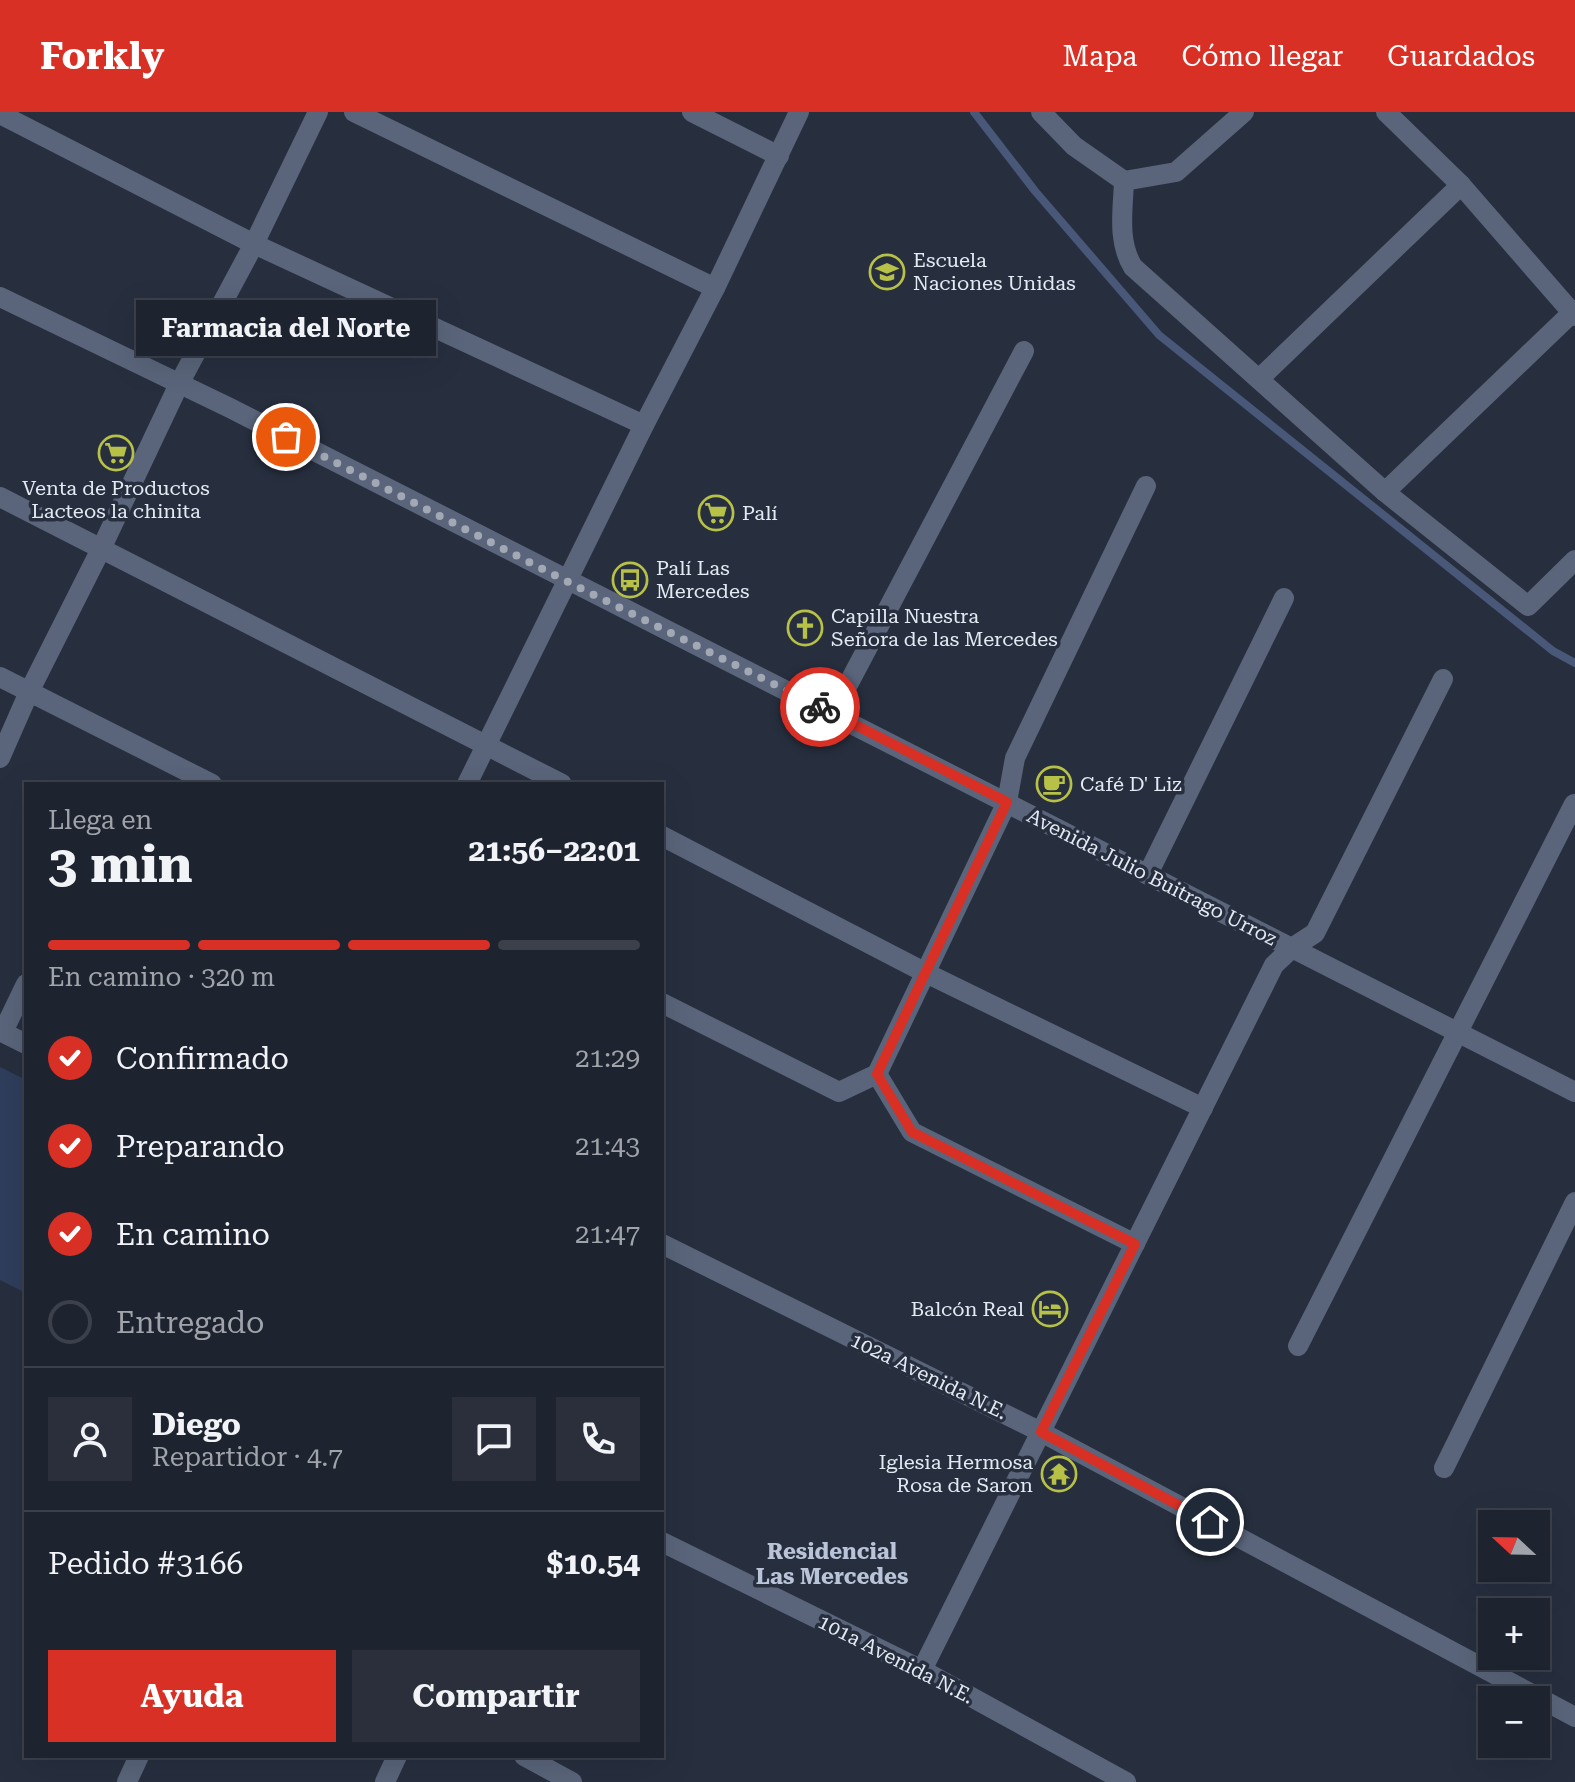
<!DOCTYPE html>
<html lang="es">
<head>
<meta charset="utf-8">
<style>
  :root { --surface:#1d232f; --page:#2a2f3b; --text:#f1f3f6; --muted:#a0a4aa; --line:#3b404b; --accent:#d93025 }
  body { margin:0; font-family:"Roboto Serif",serif; background:var(--page); color:var(--text); height:100vh; display:flex; flex-direction:column; font-size:30px; white-space:nowrap }
  * { box-sizing:border-box; margin:0 }
  p { font-size:26px; color:var(--muted) }
  .icon { flex:none; width:44px; height:44px; fill:none; stroke:currentColor; stroke-width:2; stroke-linecap:round; stroke-linejoin:round }
  .map { position:relative; flex:1; overflow:hidden }
  .drawer { position:absolute; left:24px; top:670px; width:640px; height:976px; display:flex; flex-direction:column; background:var(--surface); border-radius:0px; box-shadow:0 8px 32px #0002,0 0 0 2px var(--line) }
  .drawer>* { flex:none }
  .needle { width:52px; rotate:292deg }
  .buttons { position:absolute; left:1478px; top:1398px; display:grid; gap:16px }
  .buttons a { display:grid; place-items:center; width:72px; height:72px; border-radius:0px; background:var(--surface); box-shadow:0 8px 32px #0002,0 0 0 2px var(--line); font-size:40px }
  .pin { position:absolute; display:grid; place-items:center; width:68px; height:68px; color:#fff; margin:-34px; border:4px solid #fff; border-radius:50%; box-shadow:0 2px 8px #0007 }
  .courier { position:absolute; display:grid; place-items:center; width:80px; height:80px; margin:-40px; border:6px solid #d93025; border-radius:50%; background:#fff; color:#222; box-shadow:0 2px 10px #0007 }
  .bubble { position:absolute; height:56px; border-radius:0px; background:var(--surface); box-shadow:0 8px 32px #0002,0 0 0 2px var(--line); font-size:26px; font-weight:700; line-height:56px; text-align:center }
  .headline em { font-style:normal; font-weight:700 }
  .headline div { display:flex; flex-direction:column-reverse }
  .headline { display:flex; align-items:center; justify-content:space-between; height:136px; padding:0 24px }
  h1 { font-size:52px; font-weight:700; line-height:60px }
  .bar { display:grid; grid-template-columns:repeat(4,1fr); gap:12px 8px; align-content:center; height:96px; padding:0 24px }
  .bar i { height:10px; border-radius:6px; background:var(--line) }
  .bar .on { background:var(--accent) }
  .bar p { grid-column:span 4 }
  .line { display:flex; align-items:center; gap:20px; padding:0 24px; border-top:2px solid var(--line) }
  .line div { flex:1 }
  .round { display:grid; place-items:center; flex:none; width:84px; height:84px; border-radius:0px; background:var(--page) }
  ol { padding:0 24px; list-style:none }
  li { display:flex; align-items:center; gap:24px; height:88px }
  li p { margin-inline-start:auto }
  li .icon { padding:8px; border-radius:50%; background:var(--accent); color:#fff; stroke-width:4 }
  li:last-child { color:var(--muted) }
  li i { width:44px; height:44px; border:4px solid var(--line); border-radius:50% }
  .button { display:flex; gap:16px; margin-top:auto; padding:16px 24px }
  .button a { flex:1; height:92px; border-radius:0px; background:var(--accent); color:#fff; font-size:32px; font-weight:700; line-height:92px; text-align:center }
  .button a+a { background:var(--page); color:var(--text) }
  header { display:flex; align-items:center; gap:48px; box-sizing:border-box; height:112px; padding:0 40px; background:var(--accent); color:#fff }
  header strong { font-size:38px }
  nav { display:flex; gap:44px; margin-inline-start:auto; font-size:28px }
  .map>svg:first-child { display:block }
  .green { fill:#2f3e5c }
  .lines { fill:none; stroke-linecap:round; stroke-linejoin:round }
  .stream { stroke:#495878; stroke-width:8 }
  .minor { stroke:#5a657b; stroke-width:20 }
  .tertiary { stroke:#5a657b; stroke-width:20 }
  .done { stroke:#a2a9b5; stroke-width:8; stroke-dasharray:0 14.4 }
  .route { stroke:#d93025; stroke-width:10 }
  .labels { text-anchor:middle; stroke-width:7; stroke-linejoin:round; paint-order:stroke }
  .poi-label { font-size:20px; fill:#e4eaf4; stroke:#272f3f; text-anchor:start }
  .street-label { font-size:20px; fill:#e4eaf4; stroke:#272f3f }
  .neighbourhood-label { font-size:22px; font-weight:bold; fill:#b9c4d8; stroke:#272f3f }
</style>
</head>
<body>
<header>
<strong>Forkly</strong>
<nav><a>Mapa</a><a>Cómo llegar</a><a>Guardados</a></nav>
</header>
<div class="map">
<svg width="1575" height="1670" viewBox="0 0 1575 1670">
  <rect width="100%" height="100%" fill="#272f3f"/>
  <polygon class="green" points="0,955 26,968 26,1181 0,1168"/>
  <g class="lines">
    <polyline class="stream" points="974,0 1035,79 1159,223 1553,539 1575,551"/>
    <g class="minor">
      <polyline points="354,0 715,176"/>
      <polyline points="692,0 779,44"/>
      <polyline points="1041,0 1074,34 1124,69 1176,60 1244,0"/>
      <polyline points="1386,0 1461,73 1575,204"/>
      <polyline points="0,2 254,132 644,313"/>
      <path d="M 1124,69 C 1123,98 1117,129 1133,155 L 1385,380 L 1528,494 L 1575,448"/>
      <polyline points="0,185 230,296 1575,980"/>
      <polyline points="1259,267 1461,73"/>
      <polyline points="1385,380 1575,198"/>
      <polyline points="0,385 562,672"/>
      <polyline points="0,565 212,672"/>
      <polyline points="833,601 1024,239"/>
      <polyline points="467,672 644,313 715,176 799,0"/>
      <polyline points="662,724 924,860 1203,996"/>
      <polyline points="1148,762 1284,486"/>
      <polyline points="662,891 839,980 877,962 912,1020 1135,1132"/>
      <polyline points="3,920 26,872"/>
      <polyline points="877,962 1007,690 1015,646 1146,374"/>
      <polyline points="662,1132 1041,1320 1575,1605"/>
      <polyline points="1298,1234 1574,692"/>
      <polyline points="1444,1356 1575,1090"/>
      <polyline points="662,1430 922,1558 1126,1670"/>
      <polyline points="922,1558 1274,853 1292,836 1315,821 1443,567"/>
      <polyline points="524,1644 572,1670"/>
      <polyline points="385,1670 397,1644"/>
    </g>
    <g class="tertiary">
      <polyline points="0,646 29,580 101,437 180,270 254,132 318,0"/>
      <polyline points="0,919 26,932"/>
      <polyline points="127,1670 139,1644"/>
    </g>
  </g>
  <g class="lines">
    <polyline class="done" points="286,325 566,469 820,595"/>
    <polyline class="route" points="820,595 1007,690 877,962 912,1020 1135,1132 1041,1320 1210,1410"/>
  </g>
  <defs>
    <g id="school-ring" transform="scale(1.8)"><circle r="9.5" fill="#272f3f" stroke="#b8c147" stroke-width="1.5"/><path d="M0-5L7-2L0 1L-7-2ZM-4 1L0 2.5L4 1V4Q0 6-4 4Z" fill="#b8c147"/></g>
    <g id="supermarket-ring" transform="scale(1.8)"><circle r="9.5" fill="#272f3f" stroke="#b8c147" stroke-width="1.5"/><path d="M-6-5.5h2.5l.6 2H6L4.5 2H-2.5L-4.4-4H-6ZM-1.5 3.2a1.3 1.3 0 1 0 .1 0ZM3 3.2a1.3 1.3 0 1 0 .1 0Z" fill="#b8c147"/></g>
    <g id="bus-ring" transform="scale(1.8)"><circle r="9.5" fill="#272f3f" stroke="#b8c147" stroke-width="1.5"/><path d="M-5-6H5V4H4V6H2V4H-2V6H-4V4H-5ZM-3.5-4V0h7V-4ZM-3.5 1.2v1.5H-2V1.2ZM2 1.2v1.5H3.5V1.2Z" fill="#b8c147"/></g>
    <g id="church-ring" transform="scale(1.8)"><circle r="9.5" fill="#272f3f" stroke="#b8c147" stroke-width="1.5"/><path d="M-1.2-6h2.4v3.5h3.3v2.4h-3.3V6h-2.4V-.1h-3.3v-2.4h3.3Z" fill="#b8c147"/></g>
    <g id="cafe-ring" transform="scale(1.8)"><circle r="9.5" fill="#272f3f" stroke="#b8c147" stroke-width="1.5"/><path d="M-5.5-4.5H6V0H3Q3 3.5 0 3.5H-2.5Q-5.5 3.5-5.5 0ZM3-3.2v2h1.7v-2ZM-6 4.5H4V6H-6Z" fill="#b8c147"/></g>
    <g id="hotel-ring" transform="scale(1.8)"><circle r="9.5" fill="#272f3f" stroke="#b8c147" stroke-width="1.5"/><path d="M-6-4.5h1.5V1H6V5H4.5V3h-9V5H-6ZM-4 0a1.8 1.8 0 1 1 3.6 0ZM.5 0V-2.5h3Q6-2.5 6 0Z" fill="#b8c147"/></g>
    <g id="temple-ring" transform="scale(1.8)"><circle r="9.5" fill="#272f3f" stroke="#b8c147" stroke-width="1.5"/><path d="M0-6L5-2H3V0L6.5 2.5H4V6H1.5V3h-3V6H-4V2.5H-6.5L-3 0V-2H-5Z" fill="#b8c147"/></g>
  </defs>
  <g fill-rule="evenodd">
    <use href="#school-ring" x="887" y="160"/>
    <use href="#supermarket-ring" x="116" y="341"/>
    <use href="#supermarket-ring" x="716" y="401"/>
    <use href="#bus-ring" x="630" y="468"/>
    <use href="#church-ring" x="805" y="516"/>
    <use href="#cafe-ring" x="1054" y="672"/>
    <use href="#hotel-ring" x="1050" y="1197"/>
    <use href="#temple-ring" x="1059" y="1362"/>
  </g>
  <g class="labels">
    <g class="poi-label">
      <text x="913" y="155">Escuela<tspan x="913" dy="23">Naciones Unidas</tspan></text>
      <text x="116" y="383" text-anchor="middle">Venta de Productos<tspan x="116" dy="23">Lacteos la chinita</tspan></text>
      <text x="742" y="408">Palí</text>
      <text x="656" y="463">Palí Las<tspan x="656" dy="23">Mercedes</tspan></text>
      <text x="831" y="511">Capilla Nuestra<tspan x="831" dy="23">Señora de las Mercedes</tspan></text>
      <text x="1080" y="679">Café D' Liz</text>
      <text x="1024" y="1204" text-anchor="end">Balcón Real</text>
      <text x="1033" y="1357" text-anchor="end">Iglesia Hermosa<tspan x="1033" dy="23">Rosa de Saron</tspan></text>
    </g>
    <g class="street-label">
      <text transform="translate(1152 765) rotate(27)" y="7">Avenida Julio Buitrago Urroz</text>
      <text transform="translate(929 1264) rotate(26)" y="7">102a Avenida N.E.</text>
      <text transform="translate(896 1547) rotate(27)" y="7">101a Avenida N.E.</text>
    </g>
    <g class="neighbourhood-label">
      <text x="832" y="1447">Residencial<tspan x="832" dy="25">Las Mercedes</tspan></text>
    </g>
  </g>
</svg>
<div class="buttons">
<a><svg class="needle" viewBox="-14 -14 28 28"><path d="M0-13l5 13h-10z" fill="#e53935"/><path d="M0 13l5-13h-10z" fill="#a0a4aa"/></svg></a>
<a>+</a>
<a>−</a>
</div>
<div class="pin" style="left:286px;top:325px;background:#ea580c"><svg class="icon" aria-label="bag" viewBox="0 0 24 24"><path d="M5 8h14l-1 12H6zM9 8a3 3 0 0 1 6 0"/></svg></div>
<div class="pin" style="left:1210px;top:1410px;background:#1f2937"><svg class="icon" aria-label="home" viewBox="0 0 24 24"><path d="M3 11l9-7 9 7M6 9v11h12V9"/></svg></div>
<div class="courier" style="left:820px;top:595px"><svg class="icon" aria-label="bike" viewBox="0 0 24 24"><circle cx="6" cy="16" r="4"/><circle cx="18" cy="16" r="4"/><path d="M6 16l4-8h5l3 8M10 8l3 8H6M13 5h3"/></svg></div>
<div class="bubble" style="left:136px;top:188px;width:300px">Farmacia del Norte</div>
<section class="drawer">
<div class="headline"><div><h1>3 min</h1><p>Llega en</p></div><em>21:56–22:01</em></div>
<div class="bar"><i class="on"></i><i class="on"></i><i class="on"></i><i></i><p>En camino · 320 m</p></div>
<ol>
<li><svg class="icon" aria-label="check" viewBox="0 0 24 24"><path d="M5 12l5 5 9-10"/></svg>Confirmado<p>21:29</p></li>
<li><svg class="icon" aria-label="check" viewBox="0 0 24 24"><path d="M5 12l5 5 9-10"/></svg>Preparando<p>21:43</p></li>
<li><svg class="icon" aria-label="check" viewBox="0 0 24 24"><path d="M5 12l5 5 9-10"/></svg>En camino<p>21:47</p></li>
<li><i></i>Entregado</li>
</ol>
<div class="line" style="height:144px"><a class="round"><svg class="icon" aria-label="person" viewBox="0 0 24 24"><circle cx="12" cy="8" r="4"/><path d="M4 21q1-7 8-7t8 7"/></svg></a><div><b>Diego</b><p>Repartidor · 4.7</p></div><a class="round"><svg class="icon" aria-label="chat" viewBox="0 0 24 24"><path d="M4 5h16v11H9l-5 4z"/></svg></a><a class="round"><svg class="icon" aria-label="phone" viewBox="0 0 24 24"><path d="M5 4h4l2 5-3 2q2 4 5 5l2-3 5 2v4C11 20 4 13 5 4z"/></svg></a></div>
<div class="line" style="height:104px"><div>Pedido #3166</div><b>$10.54</b></div>
<div class="button"><a>Ayuda</a><a>Compartir</a></div>
</section>
</div>
</body>
</html>
